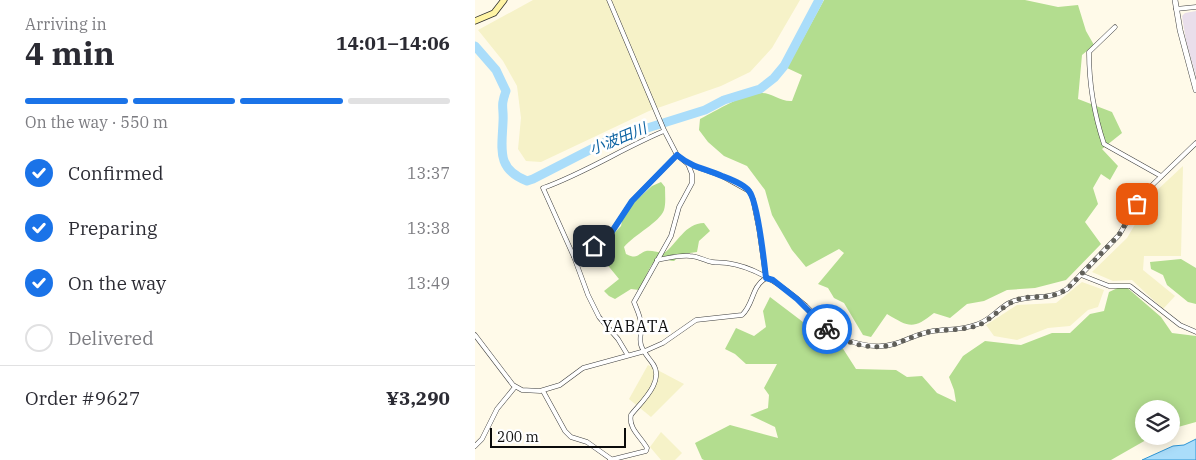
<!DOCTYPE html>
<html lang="en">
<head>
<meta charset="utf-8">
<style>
  :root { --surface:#fff; --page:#f2f2f3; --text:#2b2b33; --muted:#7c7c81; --line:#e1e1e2; --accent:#1a73e8 }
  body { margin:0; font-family:"IBM Plex Serif","Noto Sans JP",serif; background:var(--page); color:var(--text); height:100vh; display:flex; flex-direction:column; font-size:19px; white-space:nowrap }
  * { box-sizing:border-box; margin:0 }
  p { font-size:16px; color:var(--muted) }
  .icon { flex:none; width:28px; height:28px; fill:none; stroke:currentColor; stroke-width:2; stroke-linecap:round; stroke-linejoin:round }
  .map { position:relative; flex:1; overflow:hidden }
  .side { display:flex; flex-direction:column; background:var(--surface); width:475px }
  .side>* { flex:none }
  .fabs { position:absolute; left:660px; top:400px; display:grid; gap:10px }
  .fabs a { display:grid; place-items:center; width:45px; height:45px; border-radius:50%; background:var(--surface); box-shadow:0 2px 12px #0003; font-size:25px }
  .scale { position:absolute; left:15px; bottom:12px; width:136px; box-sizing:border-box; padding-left:5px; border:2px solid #0b0b0b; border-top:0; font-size:14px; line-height:18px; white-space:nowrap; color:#0b0b0b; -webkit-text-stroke:4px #fff; paint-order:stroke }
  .pin { position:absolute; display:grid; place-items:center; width:42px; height:42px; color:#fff; margin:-21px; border-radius:10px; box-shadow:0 2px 8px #0006 }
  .courier { position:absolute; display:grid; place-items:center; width:50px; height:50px; margin:-25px; border:4px solid #1a73e8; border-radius:50%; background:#fff; color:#222; box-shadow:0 1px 6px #0007 }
  .headline em { font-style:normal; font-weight:700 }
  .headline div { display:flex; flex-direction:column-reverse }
  .headline { display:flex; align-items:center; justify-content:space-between; height:85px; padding:0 25px }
  h1 { font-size:32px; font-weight:700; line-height:38px }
  .bar { display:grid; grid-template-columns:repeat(4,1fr); gap:8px 5px; align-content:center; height:60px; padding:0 25px }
  .bar i { height:6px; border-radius:4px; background:var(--line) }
  .bar .selected { background:var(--accent) }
  .bar p { grid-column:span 4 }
  .line { display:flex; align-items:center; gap:12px; padding:0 25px; border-top:1px solid var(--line) }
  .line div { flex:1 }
  ol { padding:0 25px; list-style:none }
  li { display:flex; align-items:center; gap:15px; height:55px }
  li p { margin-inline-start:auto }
  li .icon { padding:5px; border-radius:50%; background:var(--accent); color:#fff; stroke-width:4 }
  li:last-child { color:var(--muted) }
  li i { width:28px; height:28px; border:2px solid var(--line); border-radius:50% }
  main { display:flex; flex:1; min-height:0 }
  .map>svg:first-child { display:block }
  .industrial { fill:#e9deeb }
  .farmland { fill:#f6f2c8 }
  .forest { fill:#b3dd8f }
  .water { fill:#aaddfa; stroke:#2d94d5 }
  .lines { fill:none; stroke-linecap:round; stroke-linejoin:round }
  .river { stroke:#aaddfa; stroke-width:9 }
  .minor-casing { stroke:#3e3e3e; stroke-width:5 }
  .tertiary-casing { stroke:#3e3e3e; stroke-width:6 }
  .secondary-casing { stroke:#2d2d2d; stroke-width:7 }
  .minor { stroke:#fff; stroke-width:4 }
  .tertiary { stroke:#fff; stroke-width:5 }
  .secondary { stroke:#fff4a4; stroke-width:5.5 }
  .done { stroke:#605f59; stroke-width:5; stroke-dasharray:0 9 }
  .route { stroke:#1a73e8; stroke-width:6 }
  .labels { text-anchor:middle; stroke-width:5; stroke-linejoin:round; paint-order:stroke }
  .water-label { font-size:15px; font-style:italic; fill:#0e64a3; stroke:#fff }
  .quarter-label { font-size:16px; letter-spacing:1px; fill:#0b0b0b; stroke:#fff }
</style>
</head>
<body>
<main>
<section class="side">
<div class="headline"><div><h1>4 min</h1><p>Arriving in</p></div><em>14:01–14:06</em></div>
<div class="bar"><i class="selected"></i><i class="selected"></i><i class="selected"></i><i></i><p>On the way · 550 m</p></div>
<ol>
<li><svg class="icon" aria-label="check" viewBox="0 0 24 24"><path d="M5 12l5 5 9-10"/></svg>Confirmed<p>13:37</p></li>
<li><svg class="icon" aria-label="check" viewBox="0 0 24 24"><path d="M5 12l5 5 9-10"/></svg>Preparing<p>13:38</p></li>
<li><svg class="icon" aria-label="check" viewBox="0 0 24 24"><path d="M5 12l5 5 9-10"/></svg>On the way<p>13:49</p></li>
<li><i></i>Delivered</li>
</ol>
<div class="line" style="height:65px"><div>Order #9627</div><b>¥3,290</b></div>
</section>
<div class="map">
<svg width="721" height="460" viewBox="0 0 721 460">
  <rect width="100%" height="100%" fill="#fffae9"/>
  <polygon class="industrial" points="721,11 721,76 711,41 707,16 710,13"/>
  <g class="farmland">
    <polygon points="58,0 325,0 297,48 275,72 246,86 174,111 66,162 51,161 43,149 46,118 42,86 28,61 3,30"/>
    <polygon points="708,166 706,256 669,256 668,270 700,296 688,309 657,280 638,281 617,272 652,238 678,194"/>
    <polygon points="607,282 629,290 623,307 613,310 595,326 573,328 542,340 519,336 511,325 542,305 581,303"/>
    <polygon points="173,365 209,384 176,417 154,399"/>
    <polygon points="186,432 207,453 200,460 186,460 175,447"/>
  </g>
  <g class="forest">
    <path d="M 349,0 L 550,0 L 583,7 L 603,5 L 611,31 L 619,45 L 607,55 L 603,99 L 637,112 L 647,133 L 627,149 L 643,166 L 635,180 L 626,174 L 618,188 L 623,204 L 610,222 L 626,244 L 591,280 L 560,288 L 532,290 L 509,301 L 492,304 L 475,318 L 459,313 C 438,330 434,327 412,314 L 396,337 L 388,335 L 369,303 L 359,298 L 353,288 L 343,284 L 369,253 L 364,249 L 331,267 L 317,250 L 297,215 L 290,190 L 272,166 L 249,156 L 233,142 L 224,130 L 225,119 C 243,110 267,94 287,93 C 297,93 306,102 317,101 L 327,75 L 312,68 Z"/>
    <path d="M 186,182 L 190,187 C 190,195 191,203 189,210 C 185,222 159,235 149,247 L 151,254 C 163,260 162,254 171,251 C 176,250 184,253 189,253 C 202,244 210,223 229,223 L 235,231 L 224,241 L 222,252 L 208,254 L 199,261 C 194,261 187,257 183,259 C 174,263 170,282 164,290 L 156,289 L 140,299 L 134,296 L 129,291 L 144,279 L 126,257 L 140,243 L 136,237 L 146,226 L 148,216 L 154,207 L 177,186 Z"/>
    <polygon points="706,259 721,268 721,304 713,302 692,285 688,275 676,269 675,262"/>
    <polygon points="649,285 686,317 697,333 721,336 721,422 696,429 696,409 669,409 669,436 678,436 636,460 229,460 227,459 220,443 255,425 303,438 300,427 275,415 293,408 294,395 289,388 302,364 271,364 260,354 250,349 261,328 279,336 291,327 288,311 295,297 328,322 336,319 353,336 365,344 381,369 421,370 432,377 447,376 462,393 481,402 479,390 474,377 488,356 510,341 546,345 577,333 595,333 615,314 629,311 634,292"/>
  </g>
  <polygon class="water" points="721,439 721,460 667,460 698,446 709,445"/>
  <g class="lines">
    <path class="river" d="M 0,46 L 21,70 L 31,91 C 25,107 29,107 28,122 C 27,149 21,169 52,181 L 58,179 L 134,140 L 230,110 L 249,100 L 285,89 L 299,78 L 309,66 L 344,0"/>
    <g class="minor-casing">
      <g id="minor">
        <polyline points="134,0 189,130 202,155 213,164 247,176 274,191 278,199 284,229 291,278"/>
        <polyline points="701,9 721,7"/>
        <path d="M 640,27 L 614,52 C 614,84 619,114 629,144 L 686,176"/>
        <polyline points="99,257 119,246 136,233 157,201 202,155"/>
        <path d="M 182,260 C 192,258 205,255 215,256 C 223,256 230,261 237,262 C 242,263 247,262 252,263 C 282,267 309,287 331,306 C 344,318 353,334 371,340 C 386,345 403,349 419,344 C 432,340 444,333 458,331 C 473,329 489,330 503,324 C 515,320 523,309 534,303 C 554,293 572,302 592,289 L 644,235 L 669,193 L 721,143"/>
        <polyline points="606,275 634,286 655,286 705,325 721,332"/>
        <path d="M 0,335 L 38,385 L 47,390 L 65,391 L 85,385 L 108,368 L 170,351 L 188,343 L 221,320 L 267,315 C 279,304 276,287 291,278"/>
        <path d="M 152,354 L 143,339 L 124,317 L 113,295 L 99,257 L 68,188 C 110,173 148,148 189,131"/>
        <polyline points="68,391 90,431 96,437 112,442 136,459"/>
        <polyline points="0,446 7,439 22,409 40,387"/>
        <path d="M 135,460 L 171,451 L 172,448 C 166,437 153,428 156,415 C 165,403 190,382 178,364 C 174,358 168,352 166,345 C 164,338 167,332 166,325 C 166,317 162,310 159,302 L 196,236 L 204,207 L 217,183 L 217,174 L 213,164"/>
      </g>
    </g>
    <g class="tertiary-casing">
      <polyline id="tertiary" points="700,0 705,30 721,90"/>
    </g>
    <g class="secondary-casing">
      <polyline id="secondary" points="0,21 19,13 29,0"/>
    </g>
    <use href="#minor" class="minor"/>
    <use href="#tertiary" class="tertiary"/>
    <use href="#secondary" class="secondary"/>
  </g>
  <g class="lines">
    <path class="done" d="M 352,329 C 368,344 399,351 420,344 C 433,339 444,334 457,331 C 473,329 491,331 506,324 C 519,317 529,304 544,299 C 563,294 573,301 592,289 L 644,235 L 662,204"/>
    <path class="route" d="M 119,246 L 136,233 L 157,201 L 202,155 C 218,168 229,168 247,176 C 255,179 269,184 274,191 C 283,202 289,261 291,278 L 298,280 L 322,299 L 352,329"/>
  </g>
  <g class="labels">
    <g class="water-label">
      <text transform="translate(143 139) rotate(-22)" y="5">小波田川</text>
    </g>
    <g class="quarter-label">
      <text x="161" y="332">YABATA</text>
    </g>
  </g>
</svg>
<div class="fabs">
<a><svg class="icon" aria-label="layers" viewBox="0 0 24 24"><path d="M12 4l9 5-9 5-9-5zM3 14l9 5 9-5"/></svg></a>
</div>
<div class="scale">200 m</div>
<div class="pin" style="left:662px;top:204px;background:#ea580c"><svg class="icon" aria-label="bag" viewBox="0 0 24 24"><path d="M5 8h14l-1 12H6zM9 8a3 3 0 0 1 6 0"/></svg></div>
<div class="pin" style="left:119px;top:246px;background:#1f2937"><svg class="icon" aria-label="home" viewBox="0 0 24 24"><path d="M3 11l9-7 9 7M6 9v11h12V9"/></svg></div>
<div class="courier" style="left:352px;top:329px"><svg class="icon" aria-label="bike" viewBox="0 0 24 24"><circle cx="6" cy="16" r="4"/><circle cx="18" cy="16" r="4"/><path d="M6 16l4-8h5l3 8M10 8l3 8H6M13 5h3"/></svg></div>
</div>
</main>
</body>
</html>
